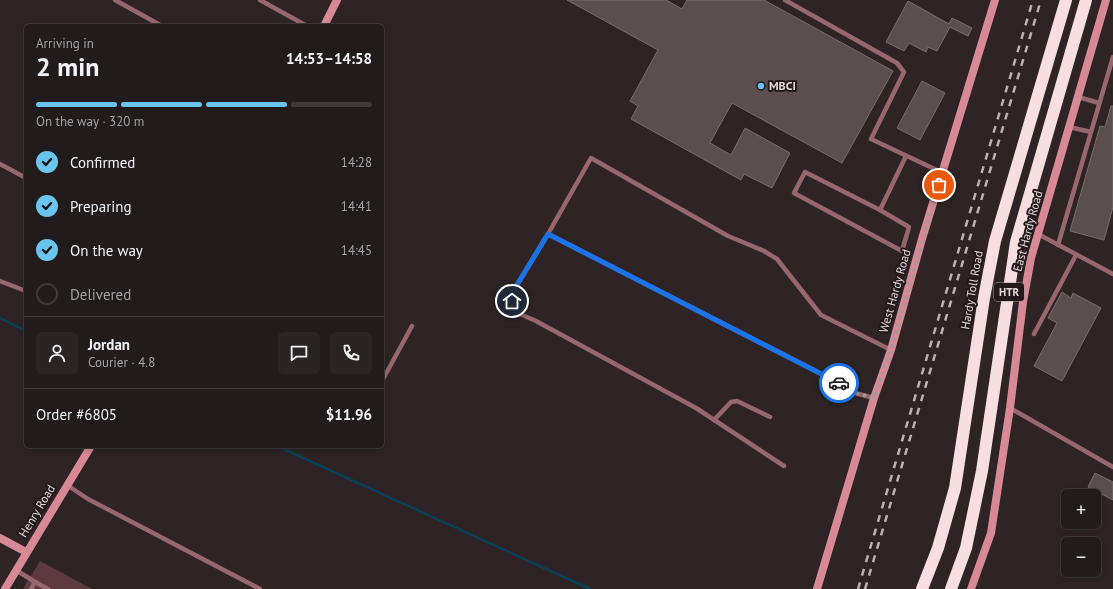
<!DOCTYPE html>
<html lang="en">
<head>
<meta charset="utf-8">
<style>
  :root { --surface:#221b1c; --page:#2a2425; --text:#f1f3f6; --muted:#a2a1a3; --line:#3f393b; --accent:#69c4f0 }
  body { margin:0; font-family:"PT Sans",sans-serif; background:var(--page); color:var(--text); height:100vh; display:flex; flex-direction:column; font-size:15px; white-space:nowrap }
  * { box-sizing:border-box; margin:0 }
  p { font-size:13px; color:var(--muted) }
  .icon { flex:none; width:22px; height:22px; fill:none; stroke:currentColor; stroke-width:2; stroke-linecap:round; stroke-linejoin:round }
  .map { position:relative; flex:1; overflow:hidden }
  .drawer { position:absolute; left:24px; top:24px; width:360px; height:424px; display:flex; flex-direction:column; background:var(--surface); border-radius:6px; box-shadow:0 2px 6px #0003,0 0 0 1px var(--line) }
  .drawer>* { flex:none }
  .tools { position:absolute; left:1061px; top:489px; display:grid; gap:8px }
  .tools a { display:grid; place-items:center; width:40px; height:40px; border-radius:6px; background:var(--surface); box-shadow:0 2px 6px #0003,0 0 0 1px var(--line); font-size:20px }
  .pin { position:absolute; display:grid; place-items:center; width:34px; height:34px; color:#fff; margin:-17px; border:2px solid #fff; border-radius:50%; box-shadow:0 1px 4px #0007 }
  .courier { position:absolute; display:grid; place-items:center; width:40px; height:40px; margin:-20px; border:3px solid #1a73e8; border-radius:50%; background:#fff; color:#222; box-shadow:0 1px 5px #0007 }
  .summary em { font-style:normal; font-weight:700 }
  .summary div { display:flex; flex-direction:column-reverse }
  .summary { display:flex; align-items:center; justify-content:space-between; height:68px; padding:0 12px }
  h1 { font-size:26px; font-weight:700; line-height:30px }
  .bar { display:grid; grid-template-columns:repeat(4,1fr); gap:6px 4px; align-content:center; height:48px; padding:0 12px }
  .bar i { height:5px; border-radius:3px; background:var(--line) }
  .bar .active { background:var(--accent) }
  .bar p { grid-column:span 4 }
  .line { display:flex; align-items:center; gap:10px; padding:0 12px; border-top:1px solid var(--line) }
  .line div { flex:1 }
  .round { display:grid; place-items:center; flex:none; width:42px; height:42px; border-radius:6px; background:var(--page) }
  ol { padding:0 12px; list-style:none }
  li { display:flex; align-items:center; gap:12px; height:44px }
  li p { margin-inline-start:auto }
  li .icon { padding:4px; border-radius:50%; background:var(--accent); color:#111; stroke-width:4 }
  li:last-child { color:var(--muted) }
  li i { width:22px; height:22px; border:2px solid var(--line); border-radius:50% }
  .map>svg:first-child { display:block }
  .green { fill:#5d3a3f }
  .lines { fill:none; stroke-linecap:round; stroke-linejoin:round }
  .stream { stroke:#0b4158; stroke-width:2.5 }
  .building { fill:#5a4e50; stroke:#786c6d }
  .lane { stroke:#97666e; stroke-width:4.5 }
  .secondary { stroke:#d78996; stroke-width:8 }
  .highway { stroke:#f7dee1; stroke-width:12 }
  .rail { stroke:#bab2b3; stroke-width:2.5; stroke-dasharray:7 7; stroke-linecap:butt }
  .done { stroke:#a29a9b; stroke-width:4; stroke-dasharray:0 7.2 }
  .route { stroke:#1a73e8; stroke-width:5 }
  .poi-dot { fill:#69c4f0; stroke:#241a1c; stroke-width:1.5 }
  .labels { text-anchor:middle; stroke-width:4; stroke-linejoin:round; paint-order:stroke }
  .shield { fill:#241a1c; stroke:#a8a0a1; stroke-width:1 }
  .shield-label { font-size:11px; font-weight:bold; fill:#e0d9da }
  .poi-label { font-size:12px; font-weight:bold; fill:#e0d9da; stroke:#241a1c; text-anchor:start }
  .street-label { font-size:12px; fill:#e0d9da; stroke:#241a1c }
</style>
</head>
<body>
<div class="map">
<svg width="1113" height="589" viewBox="0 0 1113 589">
  <rect width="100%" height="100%" fill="#2e2425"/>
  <polygon class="green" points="40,561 92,589 23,589"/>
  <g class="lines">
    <g class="stream">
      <polyline points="0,318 26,331"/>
      <polyline points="277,446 590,589"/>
    </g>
  </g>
  <g class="building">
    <polygon points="567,0 666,0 682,9 687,0 764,0 893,71 842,163 732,103 710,143 731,155 745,128 790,153 772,188 744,174 741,180 631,119 638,106 630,101 658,50"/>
    <polygon points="908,1 949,24 952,18 972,28 968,36 950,27 937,51 928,47 926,52 909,43 904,51 886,42"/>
    <polygon points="922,81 945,93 920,140 897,128"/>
    <polygon points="1111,106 1113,106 1113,207 1104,240 1070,231 1100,126 1105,127"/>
    <polygon points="1062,292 1071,298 1073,293 1101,308 1062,381 1034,366 1057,323 1048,318"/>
    <polygon points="1095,473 1113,482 1113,500 1088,487"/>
  </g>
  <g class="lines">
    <g class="lane">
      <polyline points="115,0 162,26"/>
      <polyline points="260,0 307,26"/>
      <polyline points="785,0 897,63 904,72 871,139 943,173"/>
      <polyline points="1078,97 1099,103"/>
      <polyline points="1069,127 1091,132"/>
      <polyline points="0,164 26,178"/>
      <polygon points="805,172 880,210 909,227 902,251 794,193"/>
      <polyline points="880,210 906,156"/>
      <polyline points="548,234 512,293 511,310 536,321 696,408 784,466"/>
      <polyline points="1038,234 1113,274"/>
      <polyline points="1058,245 1113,57"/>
      <polyline points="0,281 26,291"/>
      <polyline points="1034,334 1076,255"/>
      <polyline points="382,381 412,326"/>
      <polyline points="874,398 855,393 841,384 548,234 591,158 728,236 764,251 777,259 821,315 891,350"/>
      <polyline points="1010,408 1113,467"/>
      <polyline points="714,420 731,402 737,401 770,417"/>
      <polyline points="67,485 88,499 260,589"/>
      <polyline points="16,570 35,582"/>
      <polyline points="31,589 35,582 48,589"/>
    </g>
    <g class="secondary">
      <polyline points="324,26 337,0"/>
      <polyline points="0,538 26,552"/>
      <polyline points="5,589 91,446"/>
      <polyline points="817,589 874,398 891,350 922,239 995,0"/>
      <polyline points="971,589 991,533 1010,408 1023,302 1031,258 1106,0"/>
    </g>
    <g class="highway">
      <polyline points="922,589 938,548 955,488 984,298 995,241 1066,0"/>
      <polyline points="951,589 966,548 982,471 1016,242 1086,0"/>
    </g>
    <g class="rail">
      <polyline points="858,589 1033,0"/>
      <polyline points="865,589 1041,0"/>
    </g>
  </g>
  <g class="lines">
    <polyline class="done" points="839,383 855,393 874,398 891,350 939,185"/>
    <polyline class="route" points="512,301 512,293 548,234 839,383"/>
  </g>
  <circle class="poi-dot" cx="761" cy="86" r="4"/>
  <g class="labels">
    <rect class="shield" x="994" y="283" width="30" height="18" rx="3"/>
    <g class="shield-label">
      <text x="1009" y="296">HTR</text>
    </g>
    <g class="poi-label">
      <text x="769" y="90">MBCI</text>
    </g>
    <g class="street-label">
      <text transform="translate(1028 231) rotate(-75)" y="4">East Hardy Road</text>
      <text transform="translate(972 290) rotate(-80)" y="4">Hardy Toll Road</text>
      <text transform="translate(895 291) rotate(-74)" y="4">West Hardy Road</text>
      <text transform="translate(37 511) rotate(-59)" y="4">Henry Road</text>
    </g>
  </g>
</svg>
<div class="tools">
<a>+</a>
<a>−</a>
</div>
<div class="pin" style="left:939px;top:185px;background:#ea580c"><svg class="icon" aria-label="bag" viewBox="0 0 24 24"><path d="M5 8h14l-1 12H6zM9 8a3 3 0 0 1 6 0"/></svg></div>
<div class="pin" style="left:512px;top:301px;background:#1f2937"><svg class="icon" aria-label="home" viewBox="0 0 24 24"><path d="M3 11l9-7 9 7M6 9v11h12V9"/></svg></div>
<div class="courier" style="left:839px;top:383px"><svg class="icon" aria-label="car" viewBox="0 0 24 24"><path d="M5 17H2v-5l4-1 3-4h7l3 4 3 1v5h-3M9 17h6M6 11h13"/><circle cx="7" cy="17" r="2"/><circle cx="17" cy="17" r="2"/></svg></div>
<section class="drawer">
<div class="summary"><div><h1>2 min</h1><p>Arriving in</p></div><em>14:53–14:58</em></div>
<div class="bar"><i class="active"></i><i class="active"></i><i class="active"></i><i></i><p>On the way · 320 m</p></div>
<ol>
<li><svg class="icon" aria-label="check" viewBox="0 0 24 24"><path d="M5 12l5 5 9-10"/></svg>Confirmed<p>14:28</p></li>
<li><svg class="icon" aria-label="check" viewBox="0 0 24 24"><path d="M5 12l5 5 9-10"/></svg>Preparing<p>14:41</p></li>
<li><svg class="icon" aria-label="check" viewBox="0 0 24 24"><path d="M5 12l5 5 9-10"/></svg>On the way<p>14:45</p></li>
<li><i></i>Delivered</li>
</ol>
<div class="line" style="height:72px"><a class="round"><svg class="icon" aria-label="person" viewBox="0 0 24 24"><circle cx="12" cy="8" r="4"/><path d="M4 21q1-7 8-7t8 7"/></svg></a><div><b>Jordan</b><p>Courier · 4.8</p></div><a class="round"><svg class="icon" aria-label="chat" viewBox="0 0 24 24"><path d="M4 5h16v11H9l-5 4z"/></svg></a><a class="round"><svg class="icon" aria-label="phone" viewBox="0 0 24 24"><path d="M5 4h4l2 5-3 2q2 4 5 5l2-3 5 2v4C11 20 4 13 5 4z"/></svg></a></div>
<div class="line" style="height:52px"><div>Order #6805</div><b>$11.96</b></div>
</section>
</div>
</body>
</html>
